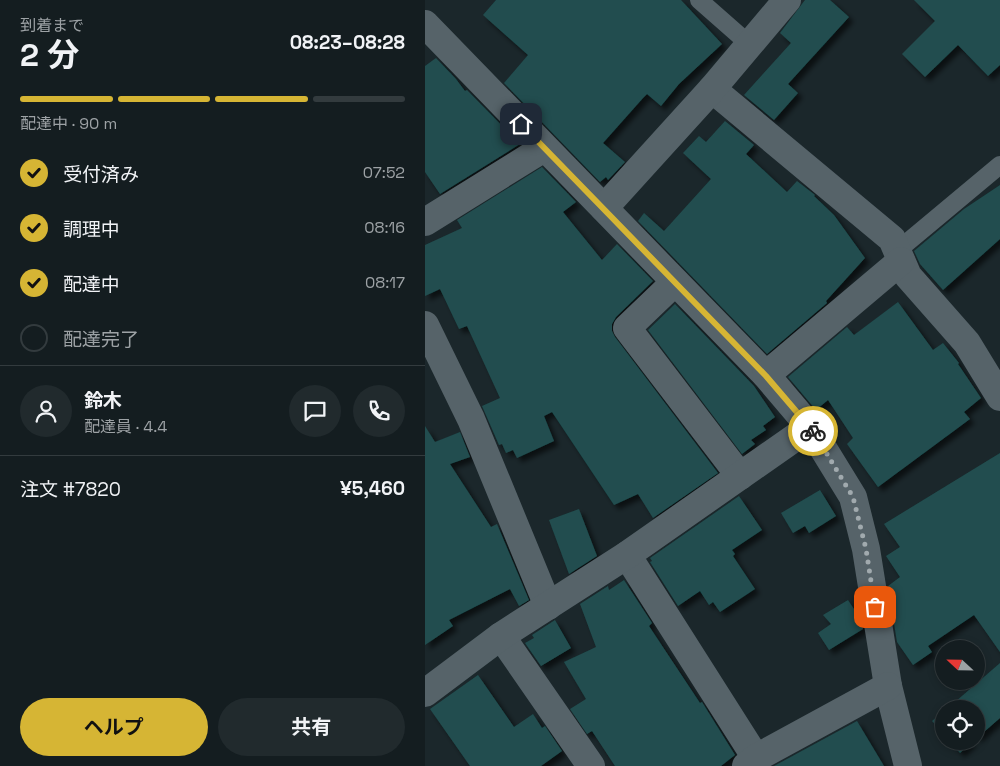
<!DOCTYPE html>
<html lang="ja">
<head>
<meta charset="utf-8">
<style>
  :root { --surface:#141d20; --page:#212a2d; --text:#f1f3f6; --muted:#9da2a5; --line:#333b3e; --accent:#d6b534 }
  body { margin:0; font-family:"Space Grotesk","Noto Sans JP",sans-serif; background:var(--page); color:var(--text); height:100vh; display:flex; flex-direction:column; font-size:19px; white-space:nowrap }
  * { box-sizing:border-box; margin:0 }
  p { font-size:16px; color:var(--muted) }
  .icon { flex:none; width:28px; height:28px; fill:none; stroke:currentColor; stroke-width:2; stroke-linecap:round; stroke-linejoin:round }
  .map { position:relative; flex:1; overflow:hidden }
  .side { display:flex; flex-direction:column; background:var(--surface); width:425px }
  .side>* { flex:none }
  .needle { width:32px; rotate:292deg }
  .buttons { position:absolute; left:510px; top:640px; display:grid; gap:10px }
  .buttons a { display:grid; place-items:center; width:50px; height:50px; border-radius:50%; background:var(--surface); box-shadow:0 2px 8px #0003,0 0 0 1px var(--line); font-size:25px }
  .pin { position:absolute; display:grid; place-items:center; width:42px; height:42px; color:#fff; margin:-21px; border-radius:10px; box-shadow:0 2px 8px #0006 }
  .courier { position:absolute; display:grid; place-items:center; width:50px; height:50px; margin:-25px; border:4px solid #d6b534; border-radius:50%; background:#fff; color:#222; box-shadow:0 1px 6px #0007 }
  .overview em { font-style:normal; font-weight:700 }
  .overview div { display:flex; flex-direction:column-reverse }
  .overview { display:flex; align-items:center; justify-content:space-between; height:85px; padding:0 20px }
  h1 { font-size:32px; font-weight:700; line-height:38px }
  .bar { display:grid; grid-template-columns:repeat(4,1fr); gap:8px 5px; align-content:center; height:60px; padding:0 20px }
  .bar i { height:6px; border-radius:4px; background:var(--line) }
  .bar .selected { background:var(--accent) }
  .bar p { grid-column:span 4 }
  .line { display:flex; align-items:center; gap:12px; padding:0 20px; border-top:1px solid var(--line) }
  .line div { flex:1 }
  .round { display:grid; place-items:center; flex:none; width:52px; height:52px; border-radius:26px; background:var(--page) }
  ol { padding:0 20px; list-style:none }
  li { display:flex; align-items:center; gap:15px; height:55px }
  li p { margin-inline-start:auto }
  li .icon { padding:5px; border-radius:50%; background:var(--accent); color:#111; stroke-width:4 }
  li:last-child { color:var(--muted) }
  li i { width:28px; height:28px; border:2px solid var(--line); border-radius:50% }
  .button { display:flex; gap:10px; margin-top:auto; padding:10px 20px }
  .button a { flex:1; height:58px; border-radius:30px; background:var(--accent); color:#111; font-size:20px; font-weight:700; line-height:58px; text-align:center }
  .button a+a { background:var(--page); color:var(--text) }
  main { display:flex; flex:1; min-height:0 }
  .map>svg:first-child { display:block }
  .building { fill:#204e4f; filter:url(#shadow) }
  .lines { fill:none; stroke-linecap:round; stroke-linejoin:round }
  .lane { stroke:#566369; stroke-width:18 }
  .street { stroke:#566369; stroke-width:28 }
  .done { stroke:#a1aaae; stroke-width:5; stroke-dasharray:0 9 }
  .route { stroke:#d6b534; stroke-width:6 }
</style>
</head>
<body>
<main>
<section class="side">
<div class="overview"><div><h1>2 分</h1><p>到着まで</p></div><em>08:23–08:28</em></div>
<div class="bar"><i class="selected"></i><i class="selected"></i><i class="selected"></i><i></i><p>配達中 · 90 m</p></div>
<ol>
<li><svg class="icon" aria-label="check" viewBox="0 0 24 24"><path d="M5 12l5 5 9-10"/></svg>受付済み<p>07:52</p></li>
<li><svg class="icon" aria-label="check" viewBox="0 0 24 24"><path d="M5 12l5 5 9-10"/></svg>調理中<p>08:16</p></li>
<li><svg class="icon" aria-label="check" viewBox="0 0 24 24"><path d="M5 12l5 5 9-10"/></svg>配達中<p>08:17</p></li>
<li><i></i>配達完了</li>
</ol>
<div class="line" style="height:90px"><a class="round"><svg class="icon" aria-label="person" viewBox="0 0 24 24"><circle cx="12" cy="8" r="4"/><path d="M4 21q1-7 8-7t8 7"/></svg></a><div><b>鈴木</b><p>配達員 · 4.4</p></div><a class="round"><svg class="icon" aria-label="chat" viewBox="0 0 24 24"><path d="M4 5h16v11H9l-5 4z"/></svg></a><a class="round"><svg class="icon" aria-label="phone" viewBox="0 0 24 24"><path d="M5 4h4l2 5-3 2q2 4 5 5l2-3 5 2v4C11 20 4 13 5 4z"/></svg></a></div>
<div class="line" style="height:65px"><div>注文 #7820</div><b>¥5,460</b></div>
<div class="button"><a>ヘルプ</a><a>共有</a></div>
</section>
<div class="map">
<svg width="575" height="766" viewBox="0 0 575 766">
  <defs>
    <filter id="shadow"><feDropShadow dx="4.5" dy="4.5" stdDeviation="2.5" flood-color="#0009"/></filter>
  </defs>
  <rect width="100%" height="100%" fill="#1b272b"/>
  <g class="building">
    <polygon points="71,0 256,0 297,44 254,84 236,106 222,94 218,98 178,143 200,162 183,180 181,177 175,182 79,83 103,55 58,15"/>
    <polygon points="380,0 405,0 424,17 363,84 373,93 349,120 319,95 366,43 355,33"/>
    <polygon points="489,0 575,0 575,65 563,76 533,45 500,77 477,54 510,21"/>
    <polygon points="11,58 31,79 40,91 42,90 95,144 15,194 0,172 0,66"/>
    <polygon points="300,121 329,145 321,154 362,192 372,181 390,195 389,196 409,215 440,258 401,301 402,303 342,354 213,221 219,213 239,231 286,179 258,153 274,136 281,142"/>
    <polygon points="117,167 151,202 138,212 177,260 192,244 228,281 191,317 187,324 187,331 190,337 293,473 228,518 213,494 189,505 127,412 119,416 129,441 92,458 88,450 81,453 77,444 74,445 57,406 75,398 42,326 34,329 15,289 0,296 0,245 37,228 32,220"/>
    <polygon points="575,185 575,239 518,290 495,264 489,251 539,209"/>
    <polygon points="473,302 508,350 518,343 534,363 533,364 556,398 539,412 545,419 453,487 422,444 428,438 403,400 391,410 363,377 422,327 429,335"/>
    <polygon points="250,304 329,386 350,417 338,426 341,430 326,440 330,444 317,454 223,330"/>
    <polygon points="0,426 10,442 35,432 45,457 25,464 66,527 72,524 104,600 94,606 85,589 24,620 28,626 0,645"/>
    <polygon points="575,453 575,652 549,615 503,646 507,652 488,665 472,642 463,586 475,577 461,556 475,547 459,524"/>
    <polygon points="395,490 411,516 384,533 380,526 368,533 356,513"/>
    <polygon points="314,496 337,530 307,550 310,554 308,556 330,589 295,612 288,602 284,605 275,591 253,606 225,562 227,561 225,558"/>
    <polygon points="154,509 172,556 144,574 124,520"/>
    <polygon points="199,580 227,623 224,626 275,703 277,702 310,755 296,766 190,766 167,731 162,734 145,709 161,699 139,662 171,647 155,604 183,586 184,590"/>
    <polygon points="423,600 429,609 434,605 438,629 404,650 393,633 406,624 398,615"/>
    <polygon points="130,620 146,648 116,666 100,643 109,638 107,635"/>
    <polygon points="575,663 575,718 551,739 551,709 522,709"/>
    <polygon points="53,675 89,727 108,714 117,728 120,726 137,751 116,766 45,766 5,709"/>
    <polygon points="519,711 519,734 507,721"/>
    <polygon points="432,721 459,766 349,766"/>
    <polygon points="525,741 548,741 535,753"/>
  </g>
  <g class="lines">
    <g class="lane">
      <polyline points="274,0 324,44"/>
      <polyline points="472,251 575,165"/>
    </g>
    <g class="street">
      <polyline points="0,24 341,375 385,427 428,497 441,549 463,686 483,766"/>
      <polyline points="287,89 467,239 483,276 542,343 575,397"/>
      <polyline points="179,208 287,89 362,0"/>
      <polyline points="0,222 119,148"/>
      <polyline points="250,282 202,328 315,476"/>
      <polyline points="0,325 46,419 123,606"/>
      <polyline points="341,375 476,261"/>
      <polyline points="202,555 331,758"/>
      <polyline points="76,636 166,766"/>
      <polyline points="0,693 76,636 202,555 385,427"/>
      <polyline points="321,766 331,758 463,686"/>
    </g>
  </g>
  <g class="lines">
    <polyline class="done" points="388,431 428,497 441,549 450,607"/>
    <polyline class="route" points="96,124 341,376 388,431"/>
  </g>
</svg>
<div class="buttons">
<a><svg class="needle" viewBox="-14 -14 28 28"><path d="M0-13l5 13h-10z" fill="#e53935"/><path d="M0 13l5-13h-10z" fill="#9da2a5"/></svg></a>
<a><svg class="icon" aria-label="locate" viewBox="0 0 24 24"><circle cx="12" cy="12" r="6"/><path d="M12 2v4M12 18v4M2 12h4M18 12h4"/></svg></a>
</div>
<div class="pin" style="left:450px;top:607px;background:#ea580c"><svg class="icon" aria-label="bag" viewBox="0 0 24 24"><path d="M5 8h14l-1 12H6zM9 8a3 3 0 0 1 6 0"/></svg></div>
<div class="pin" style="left:96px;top:124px;background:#1f2937"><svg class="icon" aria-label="home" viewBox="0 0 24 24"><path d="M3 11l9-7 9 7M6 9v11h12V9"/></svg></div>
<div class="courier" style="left:388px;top:431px"><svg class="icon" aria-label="bike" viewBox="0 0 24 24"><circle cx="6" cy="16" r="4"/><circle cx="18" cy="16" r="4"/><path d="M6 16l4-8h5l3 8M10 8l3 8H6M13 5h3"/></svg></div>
</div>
</main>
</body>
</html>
